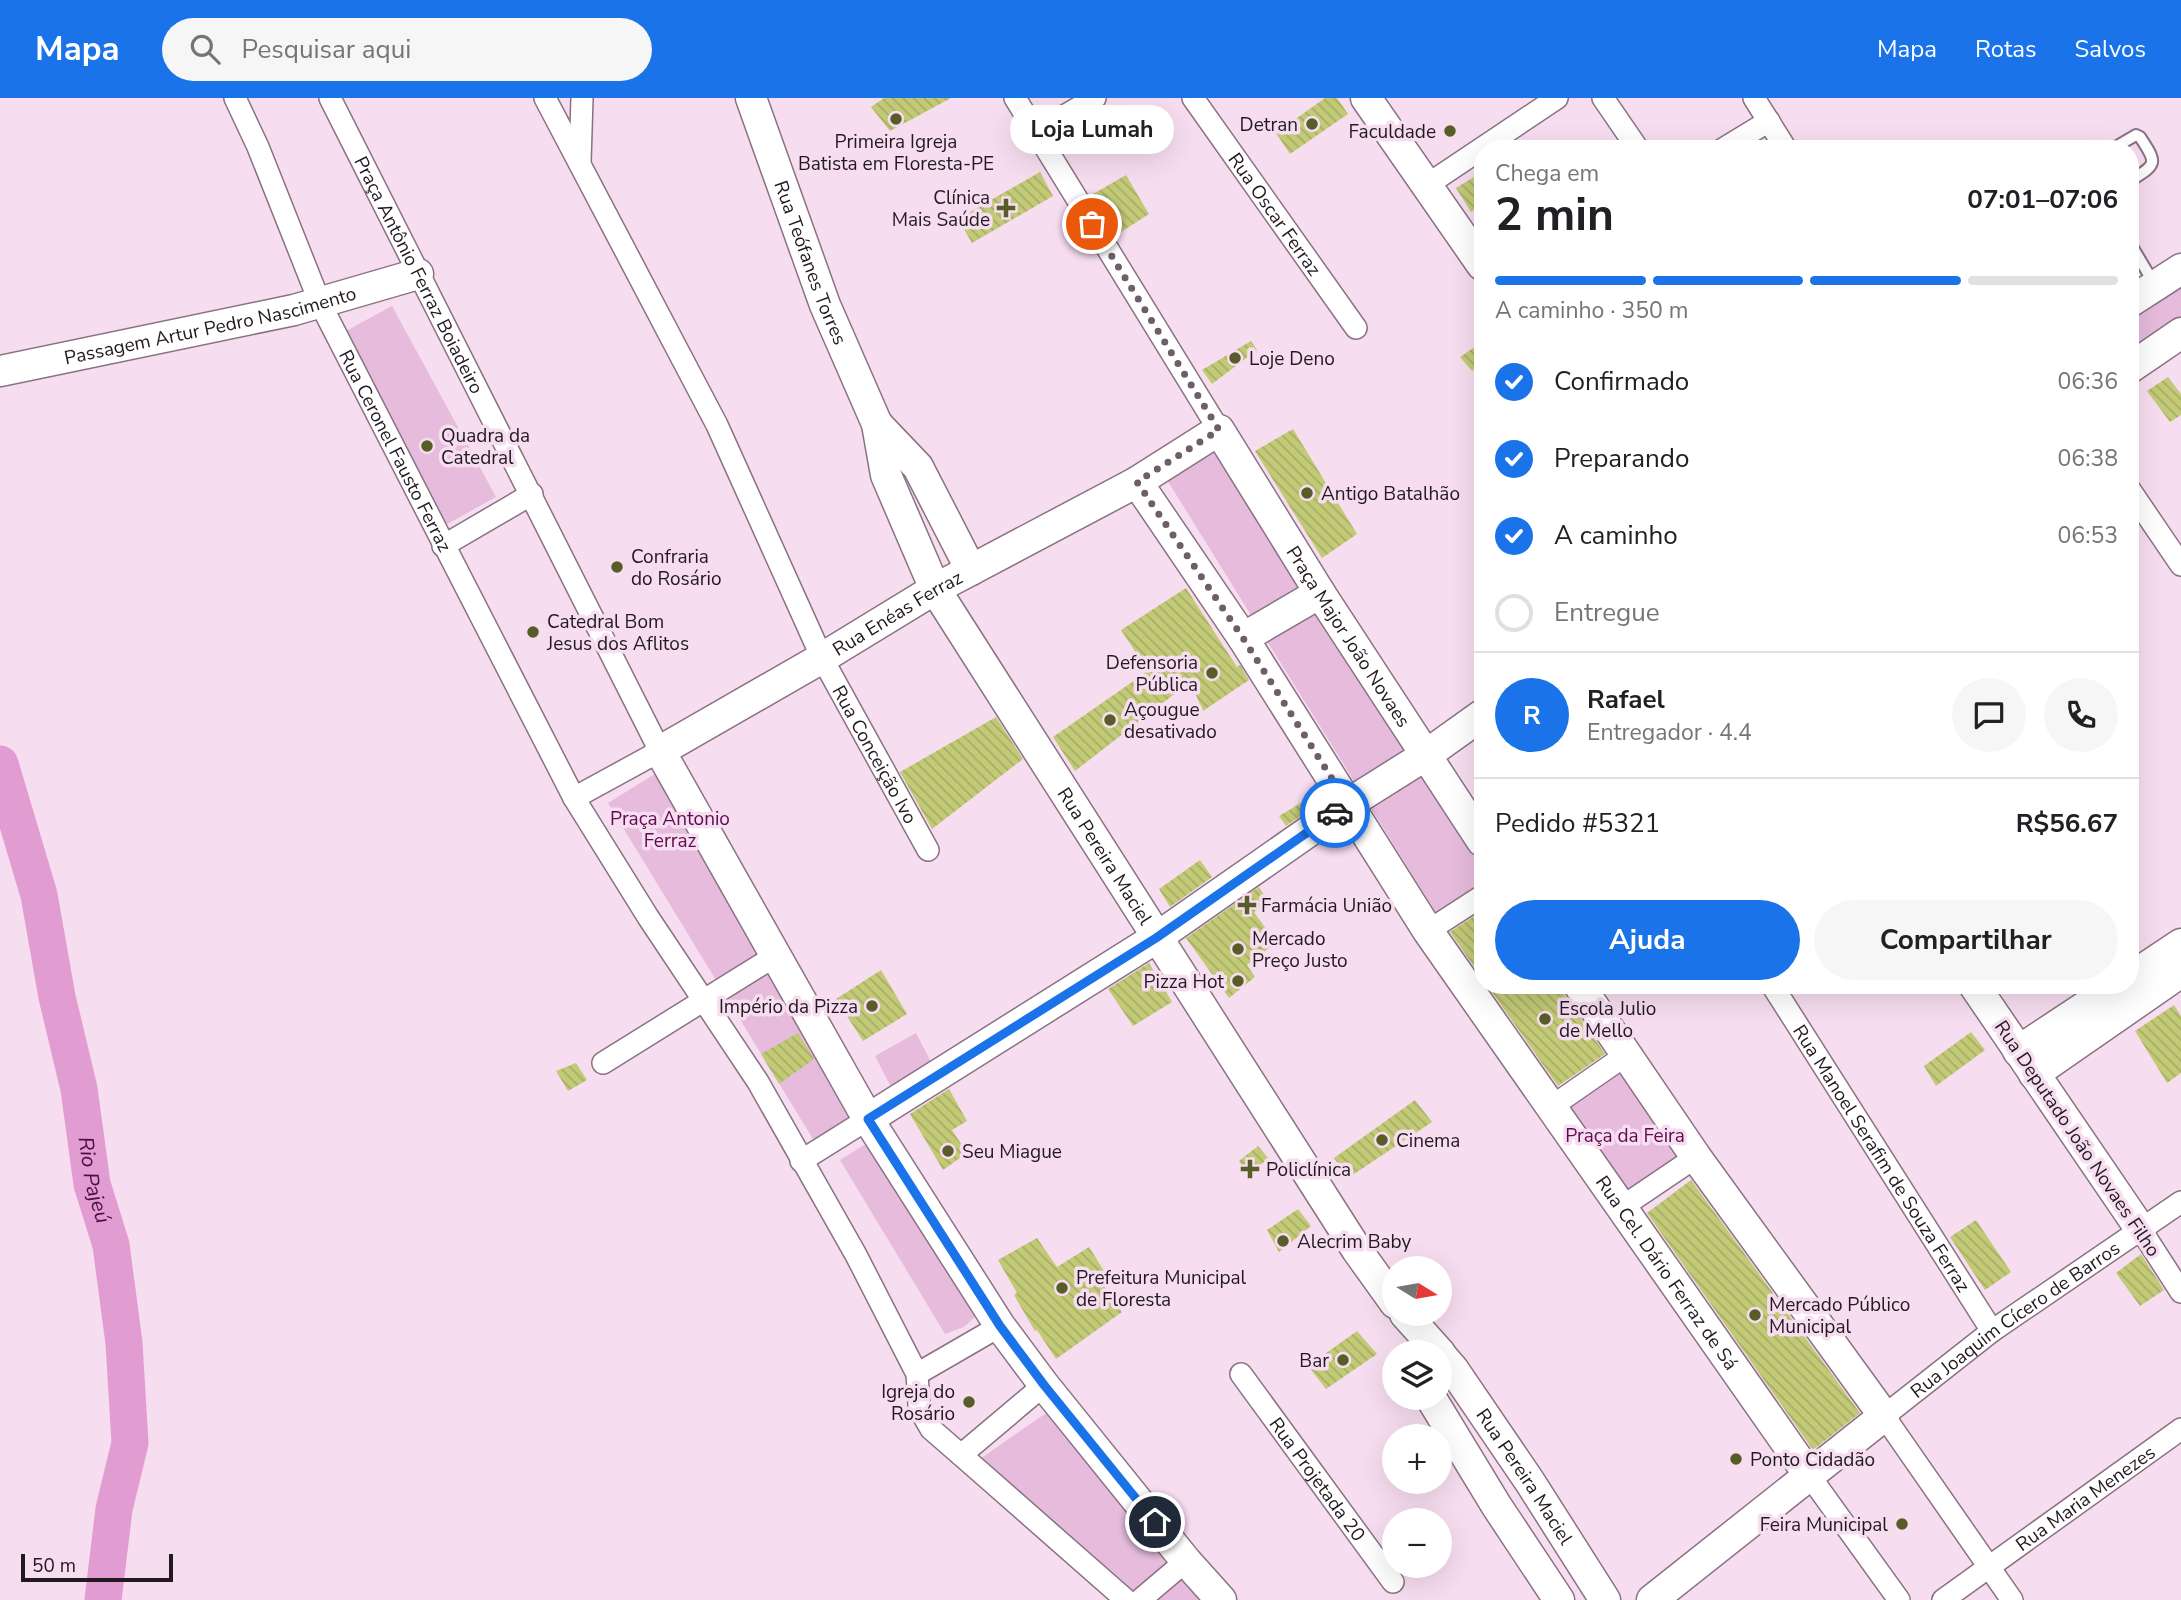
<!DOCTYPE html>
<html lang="pt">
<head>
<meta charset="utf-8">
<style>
  :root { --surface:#fff; --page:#f6f6f6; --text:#202124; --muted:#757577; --line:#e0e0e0; --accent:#1a73e8 }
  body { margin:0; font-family:"Nunito Sans",sans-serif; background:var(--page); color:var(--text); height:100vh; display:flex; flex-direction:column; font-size:26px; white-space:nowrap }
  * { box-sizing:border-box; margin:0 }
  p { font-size:23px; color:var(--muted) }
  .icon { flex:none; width:38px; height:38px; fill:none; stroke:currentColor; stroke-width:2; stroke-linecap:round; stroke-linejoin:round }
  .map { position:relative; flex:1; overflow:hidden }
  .panel { position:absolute; left:1474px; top:42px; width:665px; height:854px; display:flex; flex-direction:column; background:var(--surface); border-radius:28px; box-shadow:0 7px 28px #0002 }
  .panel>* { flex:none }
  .needle { width:46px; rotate:101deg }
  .controls { position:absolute; left:1382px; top:1158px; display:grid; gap:14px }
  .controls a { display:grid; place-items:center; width:70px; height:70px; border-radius:50%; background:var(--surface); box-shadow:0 7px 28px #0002; font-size:35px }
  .scale { position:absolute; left:21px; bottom:18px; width:152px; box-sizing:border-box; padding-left:7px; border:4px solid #231a21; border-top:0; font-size:19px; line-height:24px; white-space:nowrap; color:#231a21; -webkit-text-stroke:5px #f7ddf0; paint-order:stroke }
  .pin { position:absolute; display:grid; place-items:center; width:60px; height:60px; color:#fff; margin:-30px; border:4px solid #fff; border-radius:50%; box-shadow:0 2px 7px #0007 }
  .courier { position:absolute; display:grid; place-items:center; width:70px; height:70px; margin:-35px; border:5px solid #1a73e8; border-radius:50%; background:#fff; color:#222; box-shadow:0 2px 9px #0007 }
  .bubble { position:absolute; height:49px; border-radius:24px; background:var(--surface); box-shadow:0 7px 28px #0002; font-size:23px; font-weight:700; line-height:49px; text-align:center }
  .overview em { font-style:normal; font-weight:700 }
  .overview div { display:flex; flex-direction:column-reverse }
  .overview { display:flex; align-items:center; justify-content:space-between; height:119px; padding:0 21px }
  h1 { font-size:46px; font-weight:700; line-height:52px }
  .bar { display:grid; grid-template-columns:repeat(4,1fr); gap:10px 7px; align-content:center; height:84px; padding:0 21px }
  .bar i { height:9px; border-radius:5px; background:var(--line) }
  .bar .on { background:var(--accent) }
  .bar p { grid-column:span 4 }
  .line { display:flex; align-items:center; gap:18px; padding:0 21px; border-top:2px solid var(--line) }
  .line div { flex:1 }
  .round { display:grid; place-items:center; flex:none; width:74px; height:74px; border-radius:37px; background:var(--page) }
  ol { padding:0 21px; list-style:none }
  li { display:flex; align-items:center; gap:21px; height:77px }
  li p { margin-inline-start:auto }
  li .icon { padding:7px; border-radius:50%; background:var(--accent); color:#fff; stroke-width:4 }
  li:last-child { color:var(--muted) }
  li i { width:38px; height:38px; border:4px solid var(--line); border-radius:50% }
  .cta { display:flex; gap:14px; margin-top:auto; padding:14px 21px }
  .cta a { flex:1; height:80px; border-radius:42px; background:var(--accent); color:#fff; font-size:28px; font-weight:700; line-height:80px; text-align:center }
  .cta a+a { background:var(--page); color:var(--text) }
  header { display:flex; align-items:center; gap:42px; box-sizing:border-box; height:98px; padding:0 35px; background:var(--accent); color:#fff }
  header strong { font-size:33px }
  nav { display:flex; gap:38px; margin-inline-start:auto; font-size:24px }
  .search { width:490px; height:63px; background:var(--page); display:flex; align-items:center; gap:18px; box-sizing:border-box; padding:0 24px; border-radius:38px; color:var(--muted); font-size:26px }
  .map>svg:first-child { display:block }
  .green { fill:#e6bbdc }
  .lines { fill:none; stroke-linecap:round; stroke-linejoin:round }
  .river { stroke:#e19cd1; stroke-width:37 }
  .building { fill:url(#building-back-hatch) }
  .lane-casing { stroke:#897283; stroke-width:14 }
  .street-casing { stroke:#897283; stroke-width:24 }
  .secondary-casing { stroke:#897283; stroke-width:33 }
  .lane { stroke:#fff; stroke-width:10 }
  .street { stroke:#fff; stroke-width:21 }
  .secondary { stroke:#fff; stroke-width:30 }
  .done { stroke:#6d5e69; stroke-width:7; stroke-dasharray:0 12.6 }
  .route { stroke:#1a73e8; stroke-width:9 }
  .poi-dot { fill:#585c29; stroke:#f7ddf0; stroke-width:2.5 }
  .labels { text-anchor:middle; stroke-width:7; stroke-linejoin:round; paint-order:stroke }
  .poi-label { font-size:19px; fill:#231a21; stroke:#f7ddf0; text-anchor:start }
  .street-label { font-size:19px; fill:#231a21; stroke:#f7ddf0 }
  .park-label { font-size:19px; fill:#5e0c52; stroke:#f7ddf0 }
  .water-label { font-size:21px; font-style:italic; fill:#4b0f42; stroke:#f7ddf0 }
</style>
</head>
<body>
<header>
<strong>Mapa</strong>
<div class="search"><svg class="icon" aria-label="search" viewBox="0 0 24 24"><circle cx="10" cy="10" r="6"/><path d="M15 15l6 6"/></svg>Pesquisar aqui</div>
<nav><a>Mapa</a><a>Rotas</a><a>Salvos</a></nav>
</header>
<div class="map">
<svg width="2181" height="1502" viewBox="0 0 2181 1502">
  <defs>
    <pattern id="building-back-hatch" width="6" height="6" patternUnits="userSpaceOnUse" patternTransform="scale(1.75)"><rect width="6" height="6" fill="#c2ca76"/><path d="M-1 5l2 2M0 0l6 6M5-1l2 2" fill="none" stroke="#a6ad66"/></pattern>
  </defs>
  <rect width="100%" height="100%" fill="#f7ddf0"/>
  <g class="green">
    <polygon points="2181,155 2181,238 2130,272 2130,189"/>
    <polygon points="392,208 496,399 440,430 335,239"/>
    <polygon points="1223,343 1482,742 1482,796 1441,823 1164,377"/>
    <polygon points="676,663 881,1012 819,1051 608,705"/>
    <polygon points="916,935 932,966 892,991 875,958"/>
    <polygon points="1626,971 1685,1059 1623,1100 1568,1011"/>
    <polygon points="874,1041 978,1216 964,1229 945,1236 840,1062"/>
    <polygon points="1049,1313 1208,1502 1140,1502 980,1361"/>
  </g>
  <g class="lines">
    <path class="river" id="s1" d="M 0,666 L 39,797 L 57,899 L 79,991 L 92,1086 L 111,1147 L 124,1245 L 130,1345 L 114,1411 L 103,1502"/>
  </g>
  <g class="building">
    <polygon points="884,0 951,0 890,33 871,9"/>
    <polygon points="1325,0 1337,0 1348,16 1290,56 1276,35"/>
    <polygon points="1040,74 1053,98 972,145 958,121"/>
    <polygon points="1482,74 1482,107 1471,114 1456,90"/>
    <polygon points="1126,77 1149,116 1118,136 1093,96"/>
    <polygon points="1251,243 1257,252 1212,286 1202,272"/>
    <polygon points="1482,244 1482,266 1472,273 1460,259"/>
    <polygon points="2168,279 2181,296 2181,317 2170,324 2147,293"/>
    <polygon points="1293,331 1357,436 1322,460 1255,353"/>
    <polygon points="1186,490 1237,569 1240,567 1249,582 1203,613 1190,584 1075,673 1053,639 1148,573 1121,532"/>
    <polygon points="996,619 1023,661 932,731 900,674"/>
    <polygon points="1319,694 1323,702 1286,728 1279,718"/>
    <polygon points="1200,762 1212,779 1170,809 1159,791"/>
    <polygon points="1259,789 1268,803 1254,814 1276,845 1247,867 1255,879 1229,900 1186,840"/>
    <polygon points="1482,813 1482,880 1450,834"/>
    <polygon points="1149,865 1172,904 1133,928 1108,891"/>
    <polygon points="881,872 907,916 863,943 836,901"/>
    <polygon points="1487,887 1562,887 1565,897 1605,956 1558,988"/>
    <polygon points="2174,907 2181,918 2181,975 2167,985 2135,933"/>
    <polygon points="1971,934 1985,952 1936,988 1924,968"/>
    <polygon points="798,935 814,961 779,986 761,956"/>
    <polygon points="576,965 587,982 568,993 556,973"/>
    <polygon points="949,991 967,1023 952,1032 967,1055 943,1072 910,1016"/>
    <polygon points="1415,1002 1432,1024 1348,1080 1334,1060"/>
    <polygon points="1258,1048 1268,1060 1248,1079 1239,1063"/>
    <polygon points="1691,1082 1860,1315 1813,1352 1647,1115"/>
    <polygon points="1298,1111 1311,1128 1279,1154 1267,1132"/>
    <polygon points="1976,1122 2011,1174 1985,1192 1950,1139"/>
    <polygon points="1037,1140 1057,1169 1089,1149 1111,1184 1104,1188 1122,1214 1056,1261 1037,1232 1035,1233 1014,1197 1017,1195 998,1162"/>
    <polygon points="2141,1156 2164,1192 2140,1208 2116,1175"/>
    <polygon points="1357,1233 1377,1256 1326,1291 1308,1268"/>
  </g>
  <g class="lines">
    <g class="lane-casing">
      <g id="lane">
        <path d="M 2112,51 L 2136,37 L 2140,39 C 2158,66 2157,66 2130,83"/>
        <polyline points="2130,145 2155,187"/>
      </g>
    </g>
    <g class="street-casing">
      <g id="street">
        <path id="s2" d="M 235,0 L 258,49 L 320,205 L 574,700 L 648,819 L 758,984 L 856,1157 L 917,1276 L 919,1306 L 923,1317 L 931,1331 L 961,1357 L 1044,1287"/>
        <path id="s3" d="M 330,0 L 660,653 L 574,700"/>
        <path id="s4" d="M 545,0 L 717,327 L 822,560 L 928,752"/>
        <polyline points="1015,0 1219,332"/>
        <path id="s5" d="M 1193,0 L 1356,230"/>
        <polyline points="1603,0 1638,51"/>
        <polyline points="1754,0 1786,51"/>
        <polyline points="1035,35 1095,0"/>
        <polyline points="1723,51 1769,23"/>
        <polyline points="580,64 582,0"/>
        <polyline points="1427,87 1557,0"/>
        <polyline points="2130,392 2181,467"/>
        <polyline points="443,448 532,396"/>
        <polyline points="1428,833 1482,798"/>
        <path id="s6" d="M 1772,887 L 1992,1233"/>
        <polyline points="603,965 775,858"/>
        <polyline points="1551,1009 1626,957"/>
        <polyline points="801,1063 868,1021"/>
        <polyline points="1622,1109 1696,1059"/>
        <polyline points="2141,1132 2181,1194"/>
        <polyline points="917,1276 1000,1228"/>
        <path id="s7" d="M 1241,1276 L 1393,1484"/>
        <polyline points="961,1357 1126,1502"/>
        <polyline points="1809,1377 1899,1502"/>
        <polyline points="1140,1502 1186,1463"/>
        <path id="s8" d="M 1943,1502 L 2181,1331"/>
        <path id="s9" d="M 2012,1502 L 1884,1318 L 1992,1233 L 2181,1104"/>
      </g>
    </g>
    <g class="secondary-casing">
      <g id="secondary">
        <path id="s10" d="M 751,0 L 825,207 L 877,326 L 886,377 L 935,491 L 1357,1152 L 1395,1205"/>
        <polyline points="1366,0 1482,167"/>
        <polyline points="2130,204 2181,171"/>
        <polyline points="2130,270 2181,235"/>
        <path id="s11" d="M 0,273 L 294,212 L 418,176"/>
        <polyline points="877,326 918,369 971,472"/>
        <path id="s12" d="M 1137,384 L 1243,540 L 1428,833 L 1809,1377"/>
        <polyline points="1243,540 1320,495"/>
        <polyline points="2130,880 2181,846"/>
        <polyline points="1579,887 1696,1059 1884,1318 1652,1502"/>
        <polyline points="1974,887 2141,1132"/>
        <polyline points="2018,953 2118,887"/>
        <polyline points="2034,976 2181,874"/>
        <polyline points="868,1021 1156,840 1348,706 1426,657 1482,617"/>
        <polyline points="1405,1216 1440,1255"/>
        <path id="s13" d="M 1440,1256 L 1453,1271 L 1530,1384 L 1605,1502"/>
        <polyline points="1431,1300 1496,1407 1559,1502"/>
        <path id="s14" d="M 1221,1502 L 1186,1463 L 1044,1287 L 1000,1228 L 868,1021 L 660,653 L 822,560 L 935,491 L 1137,384 L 1219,332 L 1320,495 L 1482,743"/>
      </g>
    </g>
    <use href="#lane" class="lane"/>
    <use href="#street" class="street"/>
    <use href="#secondary" class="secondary"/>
  </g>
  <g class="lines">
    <polyline class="done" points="1092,126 1219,332 1137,384 1243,540 1348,706 1335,715"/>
    <polyline class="route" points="1155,1424 1044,1287 1000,1228 868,1021 1156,840 1335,715"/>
  </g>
  <g class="poi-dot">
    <circle cx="896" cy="21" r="7"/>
    <circle cx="1312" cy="26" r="7"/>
    <circle cx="1450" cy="33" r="7"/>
    <path d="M1002.5 99.5h7v7h7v7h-7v7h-7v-7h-7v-7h7z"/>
    <circle cx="1235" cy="260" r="7"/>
    <circle cx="427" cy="348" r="7"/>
    <circle cx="1307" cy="395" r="7"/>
    <circle cx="617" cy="469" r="7"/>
    <circle cx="533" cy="534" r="7"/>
    <circle cx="1212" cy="575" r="7"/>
    <circle cx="1110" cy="622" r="7"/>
    <path d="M1243.5 796.5h7v7h7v7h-7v7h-7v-7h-7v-7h7z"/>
    <circle cx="1238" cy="851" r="7"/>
    <circle cx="1238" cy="883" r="7"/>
    <circle cx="872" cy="908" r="7"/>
    <circle cx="1545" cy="921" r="7"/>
    <circle cx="1382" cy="1042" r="7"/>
    <circle cx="948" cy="1053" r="7"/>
    <path d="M1246.5 1060.5h7v7h7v7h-7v7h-7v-7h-7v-7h7z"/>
    <circle cx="1283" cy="1143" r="7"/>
    <circle cx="1062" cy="1190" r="7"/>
    <circle cx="1755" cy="1217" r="7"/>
    <circle cx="1343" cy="1262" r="7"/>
    <circle cx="969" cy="1304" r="7"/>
    <circle cx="1736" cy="1361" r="7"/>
    <circle cx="1902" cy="1426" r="7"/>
  </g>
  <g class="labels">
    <g class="poi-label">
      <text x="1298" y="33" text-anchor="end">Detran</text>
      <text x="1436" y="40" text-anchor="end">Faculdade</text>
      <text x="896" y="50" text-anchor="middle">Primeira Igreja<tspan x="896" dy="22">Batista em Floresta-PE</tspan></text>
      <text x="990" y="106" text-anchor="end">Clínica<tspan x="990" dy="22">Mais Saúde</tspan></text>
      <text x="1249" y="267">Loje Deno</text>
      <text x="441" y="344">Quadra da<tspan x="441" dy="22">Catedral</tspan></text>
      <text x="1321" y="402">Antigo Batalhão</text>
      <text x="631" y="465">Confraria<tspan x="631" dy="22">do Rosário</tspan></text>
      <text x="547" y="530">Catedral Bom<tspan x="547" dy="22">Jesus dos Aflitos</tspan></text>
      <text x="1198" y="571" text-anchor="end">Defensoria<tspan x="1198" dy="22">Pública</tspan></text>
      <text x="1124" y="618">Açougue<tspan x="1124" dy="22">desativado</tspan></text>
      <text x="1261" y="814">Farmácia União</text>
      <text x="1252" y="847">Mercado<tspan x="1252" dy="22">Preço Justo</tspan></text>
      <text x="1224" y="890" text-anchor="end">Pizza Hot</text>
      <text x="858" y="915" text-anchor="end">Império da Pizza</text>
      <text x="1559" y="917">Escola Julio<tspan x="1559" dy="22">de Mello</tspan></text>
      <text x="1396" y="1049">Cinema</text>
      <text x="962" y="1060">Seu Miague</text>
      <text x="1266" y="1078">Policlínica</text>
      <text x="1297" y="1150">Alecrim Baby</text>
      <text x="1076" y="1186">Prefeitura Municipal<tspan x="1076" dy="22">de Floresta</tspan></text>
      <text x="1769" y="1213">Mercado Público<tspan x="1769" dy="22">Municipal</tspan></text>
      <text x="1329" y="1269" text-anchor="end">Bar</text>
      <text x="955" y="1300" text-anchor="end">Igreja do<tspan x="955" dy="22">Rosário</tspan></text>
      <text x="1750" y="1368">Ponto Cidadão</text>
      <text x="1888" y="1433" text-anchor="end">Feira Municipal</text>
    </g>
    <g class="street-label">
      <text dy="7" stroke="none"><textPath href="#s5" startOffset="142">Rua Oscar Ferraz</textPath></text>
      <text dy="7" stroke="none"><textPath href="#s10" startOffset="175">Rua Teófanes Torres</textPath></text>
      <text dy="7" stroke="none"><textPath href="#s3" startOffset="198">Praça Antônio Ferraz Boiadeiro</textPath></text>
      <text dy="7" stroke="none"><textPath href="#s11" startOffset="215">Passagem Artur Pedro Nascimento</textPath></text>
      <text dy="7" stroke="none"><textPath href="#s2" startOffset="388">Rua Ceronel Fausto Ferraz</textPath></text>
      <text dy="7" stroke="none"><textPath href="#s14" startOffset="1295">Rua Enéas Ferraz</textPath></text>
      <text dy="7" stroke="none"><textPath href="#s14" startOffset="1909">Praça Major João Novaes</textPath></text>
      <text dy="7" stroke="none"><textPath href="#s4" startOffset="735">Rua Conceição Ivo</textPath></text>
      <text dy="7" stroke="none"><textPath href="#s10" startOffset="842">Rua Pereira Maciel</textPath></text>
      <text transform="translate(2078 1040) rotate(56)" y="7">Rua Deputado João Novaes Filho</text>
      <text dy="7" stroke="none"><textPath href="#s6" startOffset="205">Rua Manoel Serafim de Souza Ferraz</textPath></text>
      <text dy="7" stroke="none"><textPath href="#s12" startOffset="952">Rua Cel. Dário Ferraz de Sá</textPath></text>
      <text dy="7" stroke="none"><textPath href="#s9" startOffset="387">Rua Joaquim Cícero de Barros</textPath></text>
      <text dy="7" stroke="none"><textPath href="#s13" startOffset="149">Rua Pereira Maciel</textPath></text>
      <text dy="7" stroke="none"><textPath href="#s7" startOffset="130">Rua Projetada 20</textPath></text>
      <text dy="7" stroke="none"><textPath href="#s8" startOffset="175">Rua Maria Menezes</textPath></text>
    </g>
    <g class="park-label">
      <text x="670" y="727">Praça Antonio<tspan x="670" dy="22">Ferraz</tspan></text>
      <text x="1625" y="1044">Praça da Feira</text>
    </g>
    <g class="water-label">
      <text dy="7" stroke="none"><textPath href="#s1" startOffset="427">Rio Pajeú</textPath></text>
    </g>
  </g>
</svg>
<div class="controls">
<a><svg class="needle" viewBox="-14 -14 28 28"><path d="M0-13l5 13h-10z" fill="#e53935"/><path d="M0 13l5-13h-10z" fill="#757577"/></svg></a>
<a><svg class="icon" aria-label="layers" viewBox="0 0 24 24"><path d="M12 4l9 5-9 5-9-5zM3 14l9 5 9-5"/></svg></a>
<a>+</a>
<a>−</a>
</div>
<div class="scale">50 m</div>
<div class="pin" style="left:1092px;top:126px;background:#ea580c"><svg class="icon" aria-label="bag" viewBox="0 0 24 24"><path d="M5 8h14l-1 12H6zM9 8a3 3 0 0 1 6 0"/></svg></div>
<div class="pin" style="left:1155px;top:1424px;background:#1f2937"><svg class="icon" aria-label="home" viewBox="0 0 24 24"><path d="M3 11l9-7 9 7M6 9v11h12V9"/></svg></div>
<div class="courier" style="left:1335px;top:715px"><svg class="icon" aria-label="car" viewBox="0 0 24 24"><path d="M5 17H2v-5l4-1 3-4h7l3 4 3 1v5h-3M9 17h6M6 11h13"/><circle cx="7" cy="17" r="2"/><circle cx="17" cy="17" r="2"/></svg></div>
<div class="bubble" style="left:1010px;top:7px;width:164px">Loja Lumah</div>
<section class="panel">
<div class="overview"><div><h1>2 min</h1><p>Chega em</p></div><em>07:01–07:06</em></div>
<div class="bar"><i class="on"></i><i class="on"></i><i class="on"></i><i></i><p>A caminho · 350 m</p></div>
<ol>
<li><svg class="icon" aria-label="check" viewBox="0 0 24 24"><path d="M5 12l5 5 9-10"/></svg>Confirmado<p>06:36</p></li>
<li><svg class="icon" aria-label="check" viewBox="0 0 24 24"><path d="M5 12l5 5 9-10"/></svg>Preparando<p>06:38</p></li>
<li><svg class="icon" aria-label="check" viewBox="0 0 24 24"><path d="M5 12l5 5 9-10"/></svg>A caminho<p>06:53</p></li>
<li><i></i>Entregue</li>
</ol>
<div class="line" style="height:126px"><b class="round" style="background:var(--accent);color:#fff">R</b><div><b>Rafael</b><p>Entregador · 4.4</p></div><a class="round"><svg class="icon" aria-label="chat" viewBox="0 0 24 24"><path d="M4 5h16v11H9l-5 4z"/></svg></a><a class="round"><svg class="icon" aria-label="phone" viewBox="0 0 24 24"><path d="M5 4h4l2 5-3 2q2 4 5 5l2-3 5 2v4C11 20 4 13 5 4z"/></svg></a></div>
<div class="line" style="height:91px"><div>Pedido #5321</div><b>R$56.67</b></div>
<div class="cta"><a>Ajuda</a><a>Compartilhar</a></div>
</section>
</div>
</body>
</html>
